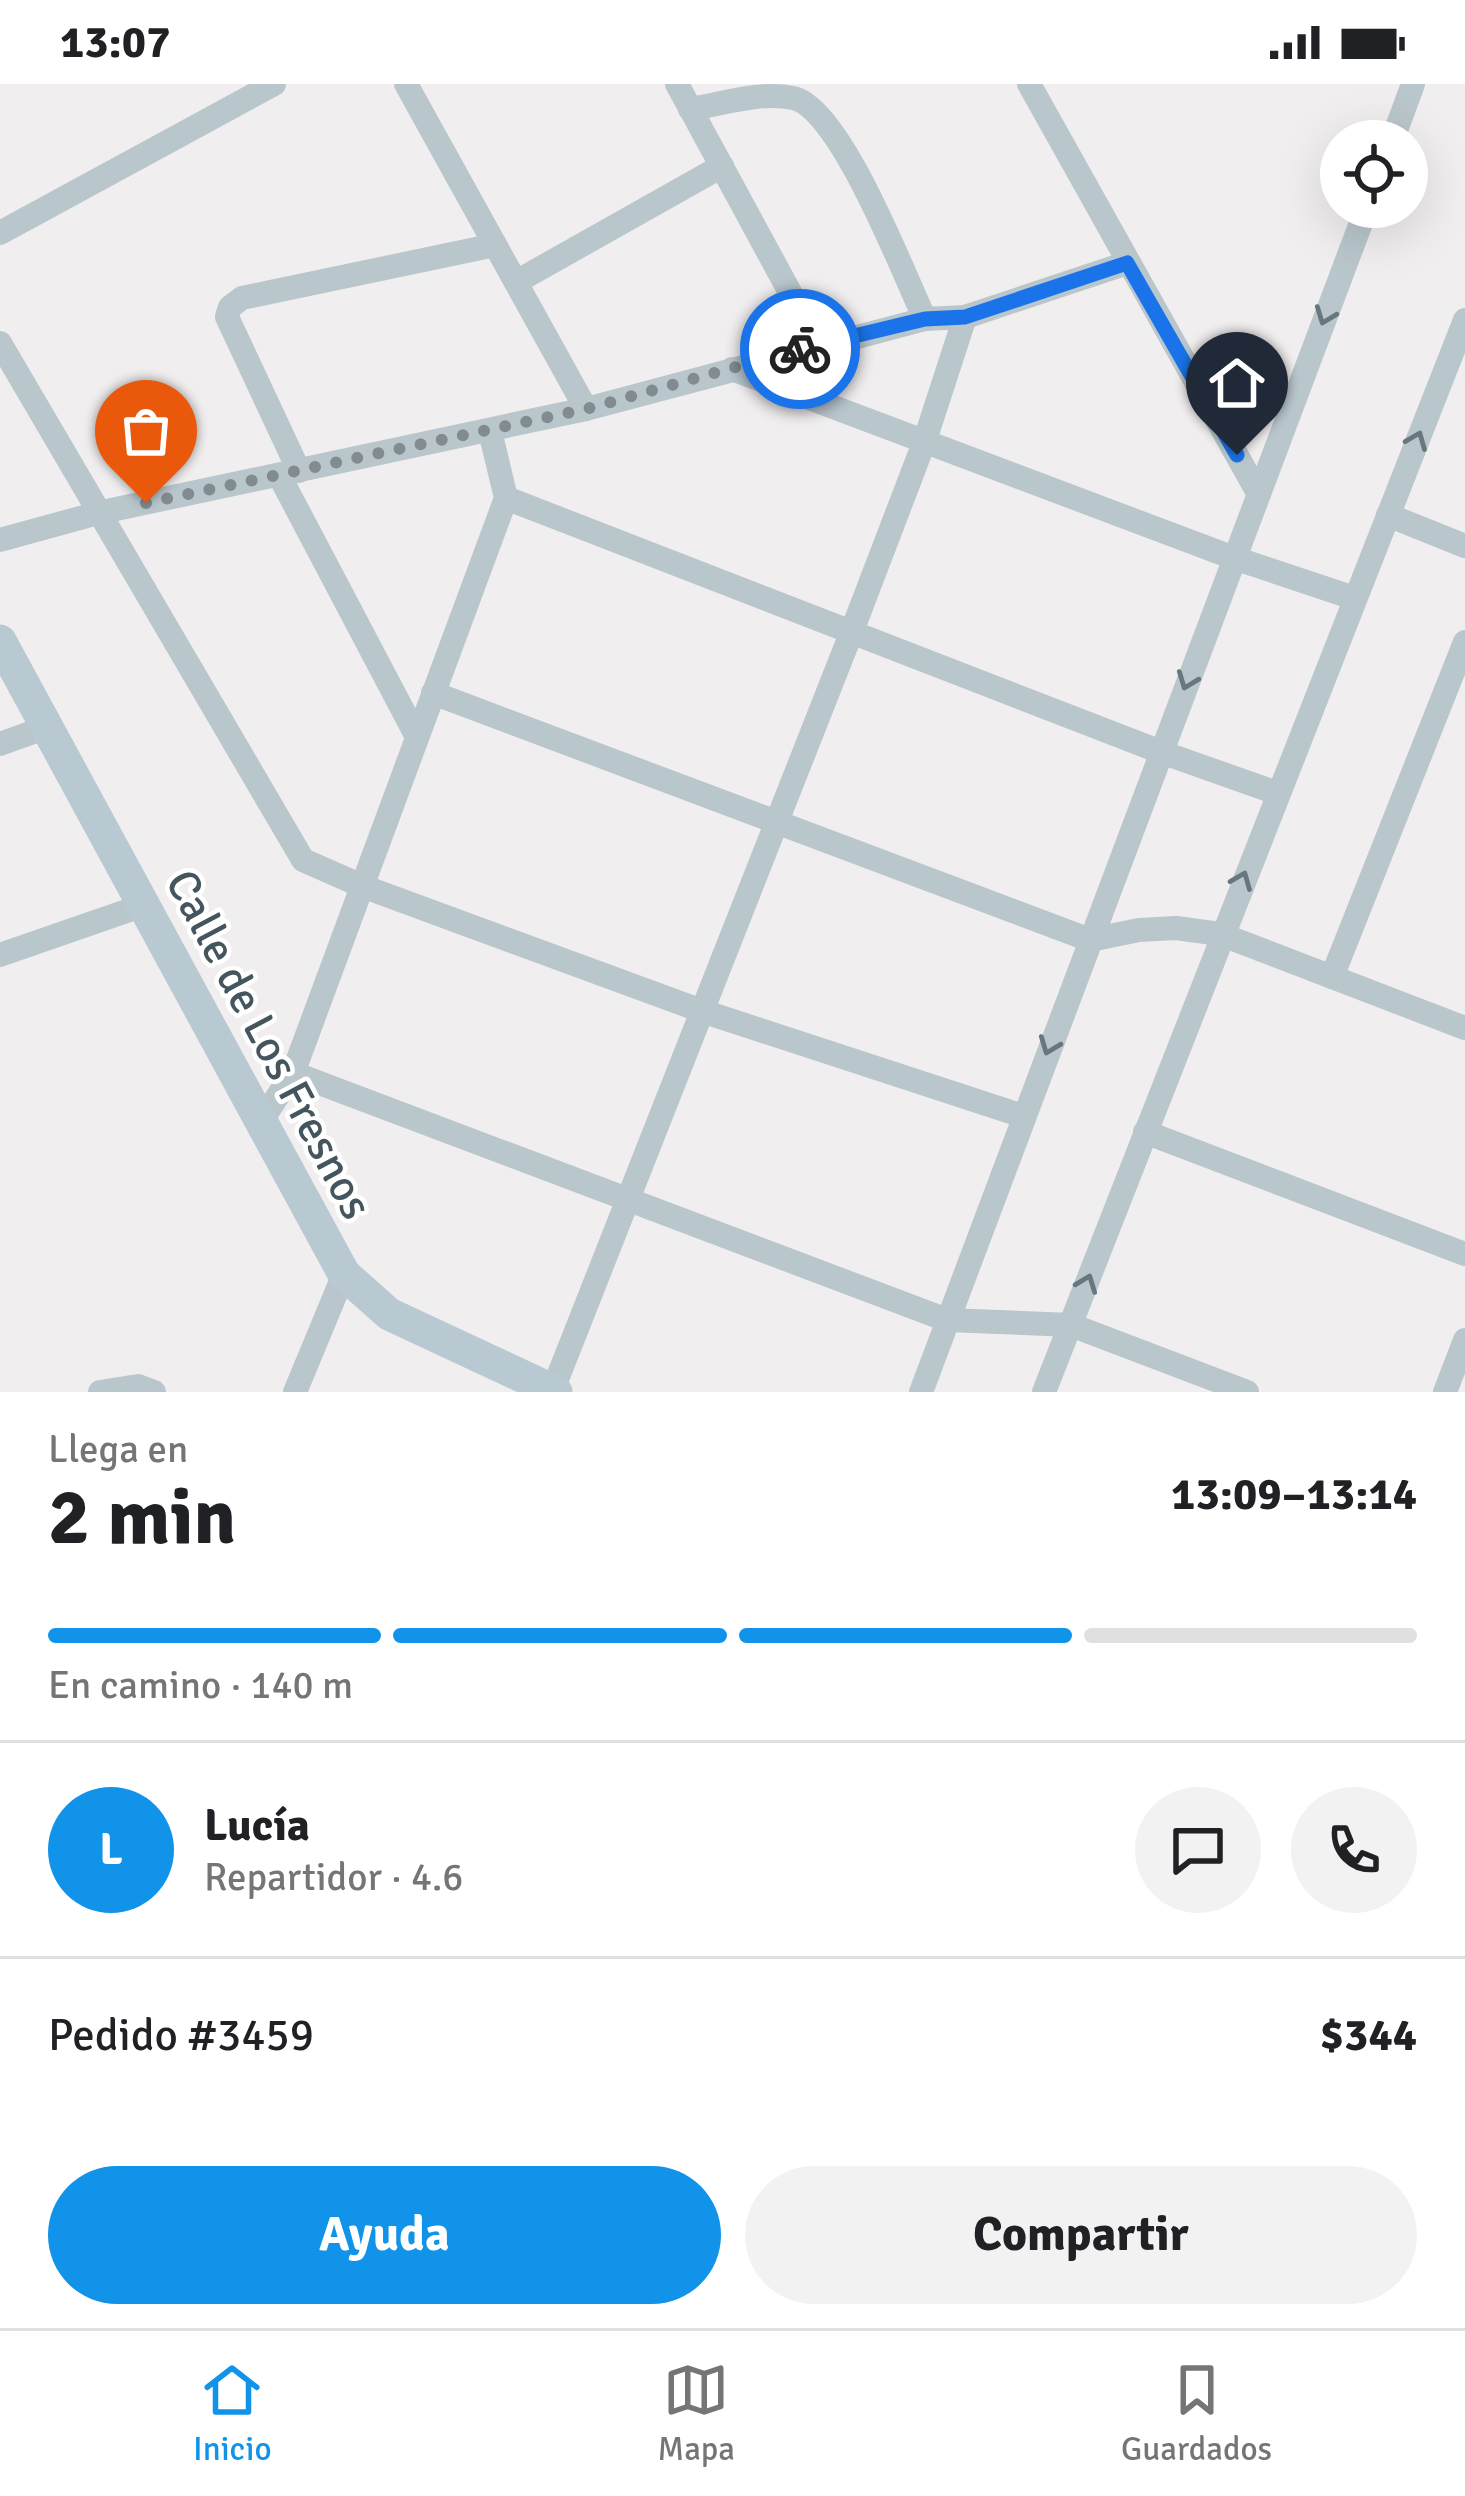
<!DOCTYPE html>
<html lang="es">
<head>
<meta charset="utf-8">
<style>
  :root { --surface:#fff; --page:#f2f2f2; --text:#202124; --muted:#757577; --line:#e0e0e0; --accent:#1093e9 }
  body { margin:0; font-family:Signika,sans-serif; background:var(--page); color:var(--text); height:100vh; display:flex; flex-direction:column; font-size:45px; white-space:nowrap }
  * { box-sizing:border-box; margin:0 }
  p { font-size:39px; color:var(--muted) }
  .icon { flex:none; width:66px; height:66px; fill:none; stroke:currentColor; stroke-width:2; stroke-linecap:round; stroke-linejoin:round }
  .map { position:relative; height:1308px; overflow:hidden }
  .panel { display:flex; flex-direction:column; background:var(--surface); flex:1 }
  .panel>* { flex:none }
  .tools { position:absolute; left:1320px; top:36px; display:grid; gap:24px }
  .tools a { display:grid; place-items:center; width:108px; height:108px; border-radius:50%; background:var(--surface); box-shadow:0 12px 48px #0002; font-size:60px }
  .pin { position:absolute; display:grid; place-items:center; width:102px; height:102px; color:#fff; margin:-123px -51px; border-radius:50% 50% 50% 0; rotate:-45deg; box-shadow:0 0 12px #0007 }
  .pin .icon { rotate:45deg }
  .courier { position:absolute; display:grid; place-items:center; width:120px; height:120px; margin:-60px; border:9px solid #1a73e8; border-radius:50%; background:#fff; color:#222; box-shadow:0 3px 15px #0007 }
  .summary em { font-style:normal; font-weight:700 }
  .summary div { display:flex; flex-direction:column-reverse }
  .summary { display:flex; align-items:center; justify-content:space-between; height:204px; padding:0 48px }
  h1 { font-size:78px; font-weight:700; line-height:90px }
  .bar { display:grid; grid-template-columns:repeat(4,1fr); gap:18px 12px; align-content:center; height:144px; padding:0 48px }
  .bar i { height:15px; border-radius:9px; background:var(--line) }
  .bar .current { background:var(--accent) }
  .bar p { grid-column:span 4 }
  .line { display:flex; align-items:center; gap:30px; padding:0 48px; border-top:3px solid var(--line) }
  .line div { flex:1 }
  .round { display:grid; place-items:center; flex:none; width:126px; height:126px; border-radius:63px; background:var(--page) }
  .button { display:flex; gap:24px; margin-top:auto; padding:24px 48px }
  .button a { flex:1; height:138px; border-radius:72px; background:var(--accent); color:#fff; font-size:48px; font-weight:700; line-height:138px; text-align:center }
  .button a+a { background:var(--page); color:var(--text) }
  .status { display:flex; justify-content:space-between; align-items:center; height:84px; padding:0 60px; background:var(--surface); direction:ltr }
  .status svg { height:33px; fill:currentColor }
  .menu { display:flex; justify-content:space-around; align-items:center; height:168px; border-top:3px solid var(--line); background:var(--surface); font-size:33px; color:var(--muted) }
  .menu a { display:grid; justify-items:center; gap:6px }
  .menu .current { color:var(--accent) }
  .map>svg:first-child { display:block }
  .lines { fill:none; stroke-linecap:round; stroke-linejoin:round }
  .street { stroke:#b9c6cc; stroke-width:24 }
  .secondary { stroke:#b9c9d1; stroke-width:33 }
  .oneway { stroke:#68777e }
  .done { stroke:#818b90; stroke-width:12; stroke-dasharray:0 21.6 }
  .route { stroke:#1a73e8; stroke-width:15 }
  .labels { text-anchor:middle; stroke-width:9; stroke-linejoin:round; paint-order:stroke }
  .street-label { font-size:45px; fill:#45555d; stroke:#fff }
</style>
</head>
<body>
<div class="status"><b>13:07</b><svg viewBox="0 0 49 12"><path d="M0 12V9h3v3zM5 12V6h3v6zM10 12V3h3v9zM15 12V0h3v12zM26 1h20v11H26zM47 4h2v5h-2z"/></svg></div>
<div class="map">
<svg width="1465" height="1308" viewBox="0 0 1465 1308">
  <rect width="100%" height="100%" fill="#f1eeef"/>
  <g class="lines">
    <g class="street">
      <polyline points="406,0 586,325"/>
      <polyline points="677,0 818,260"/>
      <polyline points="1029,0 1258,409"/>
      <path d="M 690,25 C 722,20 761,7 793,14 C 840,23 903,189 925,235"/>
      <polyline points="1392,57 1413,0"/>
      <polyline points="0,149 274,0"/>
      <polyline points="516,198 722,82"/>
      <polyline points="0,259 303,776 362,802 702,927 1023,1032"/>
      <polyline points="732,285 1234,474 1354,514"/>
      <polyline points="299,387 227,233 230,223 242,214 495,161"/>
      <polyline points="279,391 417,653"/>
      <polyline points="506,414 1161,668 1277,709"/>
      <polyline points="1388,431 1465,462"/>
      <polyline points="0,456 102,428 586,325 925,235 965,233 1127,179"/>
      <polyline points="433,609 1090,856 1139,846 1176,844 1220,850 1465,944"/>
      <polyline points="0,660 47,643"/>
      <polyline points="0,871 144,821"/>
      <polyline points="1332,893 1465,558"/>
      <polyline points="293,989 947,1236 1071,1241 1247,1308"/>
      <polyline points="262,1036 293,989 506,414 490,347"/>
      <polyline points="1145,1048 1465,1170"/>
      <polyline points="100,1308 138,1302 154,1308"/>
      <polyline points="295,1308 344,1190"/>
      <polyline points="552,1308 852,547 925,356 965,233"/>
      <polyline points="921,1308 1367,123"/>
      <polyline points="1044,1308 1465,236"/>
      <polyline points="1445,1308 1465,1256"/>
    </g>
    <polyline class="secondary" points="0,557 344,1190 389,1230 556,1308"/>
  </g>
  <defs><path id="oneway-chevron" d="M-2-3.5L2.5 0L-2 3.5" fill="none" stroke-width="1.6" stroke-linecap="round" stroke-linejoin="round" transform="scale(3)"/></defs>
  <g class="oneway">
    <use href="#oneway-chevron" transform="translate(1325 232) rotate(111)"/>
    <use href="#oneway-chevron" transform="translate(1417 356) rotate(-68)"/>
    <use href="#oneway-chevron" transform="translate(1187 597) rotate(111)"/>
    <use href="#oneway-chevron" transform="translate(1242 796) rotate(-68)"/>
    <use href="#oneway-chevron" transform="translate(1049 962) rotate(111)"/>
    <use href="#oneway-chevron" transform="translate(1087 1199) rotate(-69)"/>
  </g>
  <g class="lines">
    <polyline class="done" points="146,419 586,325 800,265"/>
    <polyline class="route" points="800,265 925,235 965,233 1127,179 1237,371"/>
  </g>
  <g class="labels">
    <g class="street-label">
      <text transform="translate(270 960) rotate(62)" y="16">Calle de Los Fresnos</text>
    </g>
  </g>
</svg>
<div class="tools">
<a><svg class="icon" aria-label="locate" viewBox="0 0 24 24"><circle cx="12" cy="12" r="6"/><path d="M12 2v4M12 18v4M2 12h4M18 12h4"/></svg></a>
</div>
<div class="pin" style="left:146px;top:419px;background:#ea580c"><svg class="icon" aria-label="bag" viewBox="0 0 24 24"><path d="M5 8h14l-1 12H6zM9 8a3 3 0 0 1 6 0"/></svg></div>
<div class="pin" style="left:1237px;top:371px;background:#1f2937"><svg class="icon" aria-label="home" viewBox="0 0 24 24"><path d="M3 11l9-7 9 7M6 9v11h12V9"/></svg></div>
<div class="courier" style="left:800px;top:265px"><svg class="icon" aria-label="bike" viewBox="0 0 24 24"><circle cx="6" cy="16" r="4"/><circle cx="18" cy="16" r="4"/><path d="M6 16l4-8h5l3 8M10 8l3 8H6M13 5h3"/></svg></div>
</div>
<section class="panel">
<div class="summary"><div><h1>2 min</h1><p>Llega en</p></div><em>13:09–13:14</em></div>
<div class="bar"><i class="current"></i><i class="current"></i><i class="current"></i><i></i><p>En camino · 140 m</p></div>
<div class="line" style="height:216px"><b class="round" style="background:var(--accent);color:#fff">L</b><div><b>Lucía</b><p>Repartidor · 4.6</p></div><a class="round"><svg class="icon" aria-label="chat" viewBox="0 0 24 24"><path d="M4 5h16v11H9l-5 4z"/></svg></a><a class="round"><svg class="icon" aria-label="phone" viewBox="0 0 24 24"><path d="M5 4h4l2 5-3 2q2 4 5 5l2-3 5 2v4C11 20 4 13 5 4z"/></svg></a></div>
<div class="line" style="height:156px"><div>Pedido #3459</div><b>$344</b></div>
<div class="button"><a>Ayuda</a><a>Compartir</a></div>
</section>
<nav class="menu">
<a class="current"><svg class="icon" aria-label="home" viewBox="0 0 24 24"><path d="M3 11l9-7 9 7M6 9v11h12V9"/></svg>Inicio</a>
<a><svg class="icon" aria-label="map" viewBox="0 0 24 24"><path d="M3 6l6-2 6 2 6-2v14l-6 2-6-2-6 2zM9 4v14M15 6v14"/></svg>Mapa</a>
<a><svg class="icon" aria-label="saved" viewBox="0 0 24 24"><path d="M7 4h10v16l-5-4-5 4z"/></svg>Guardados</a>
</nav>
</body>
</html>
